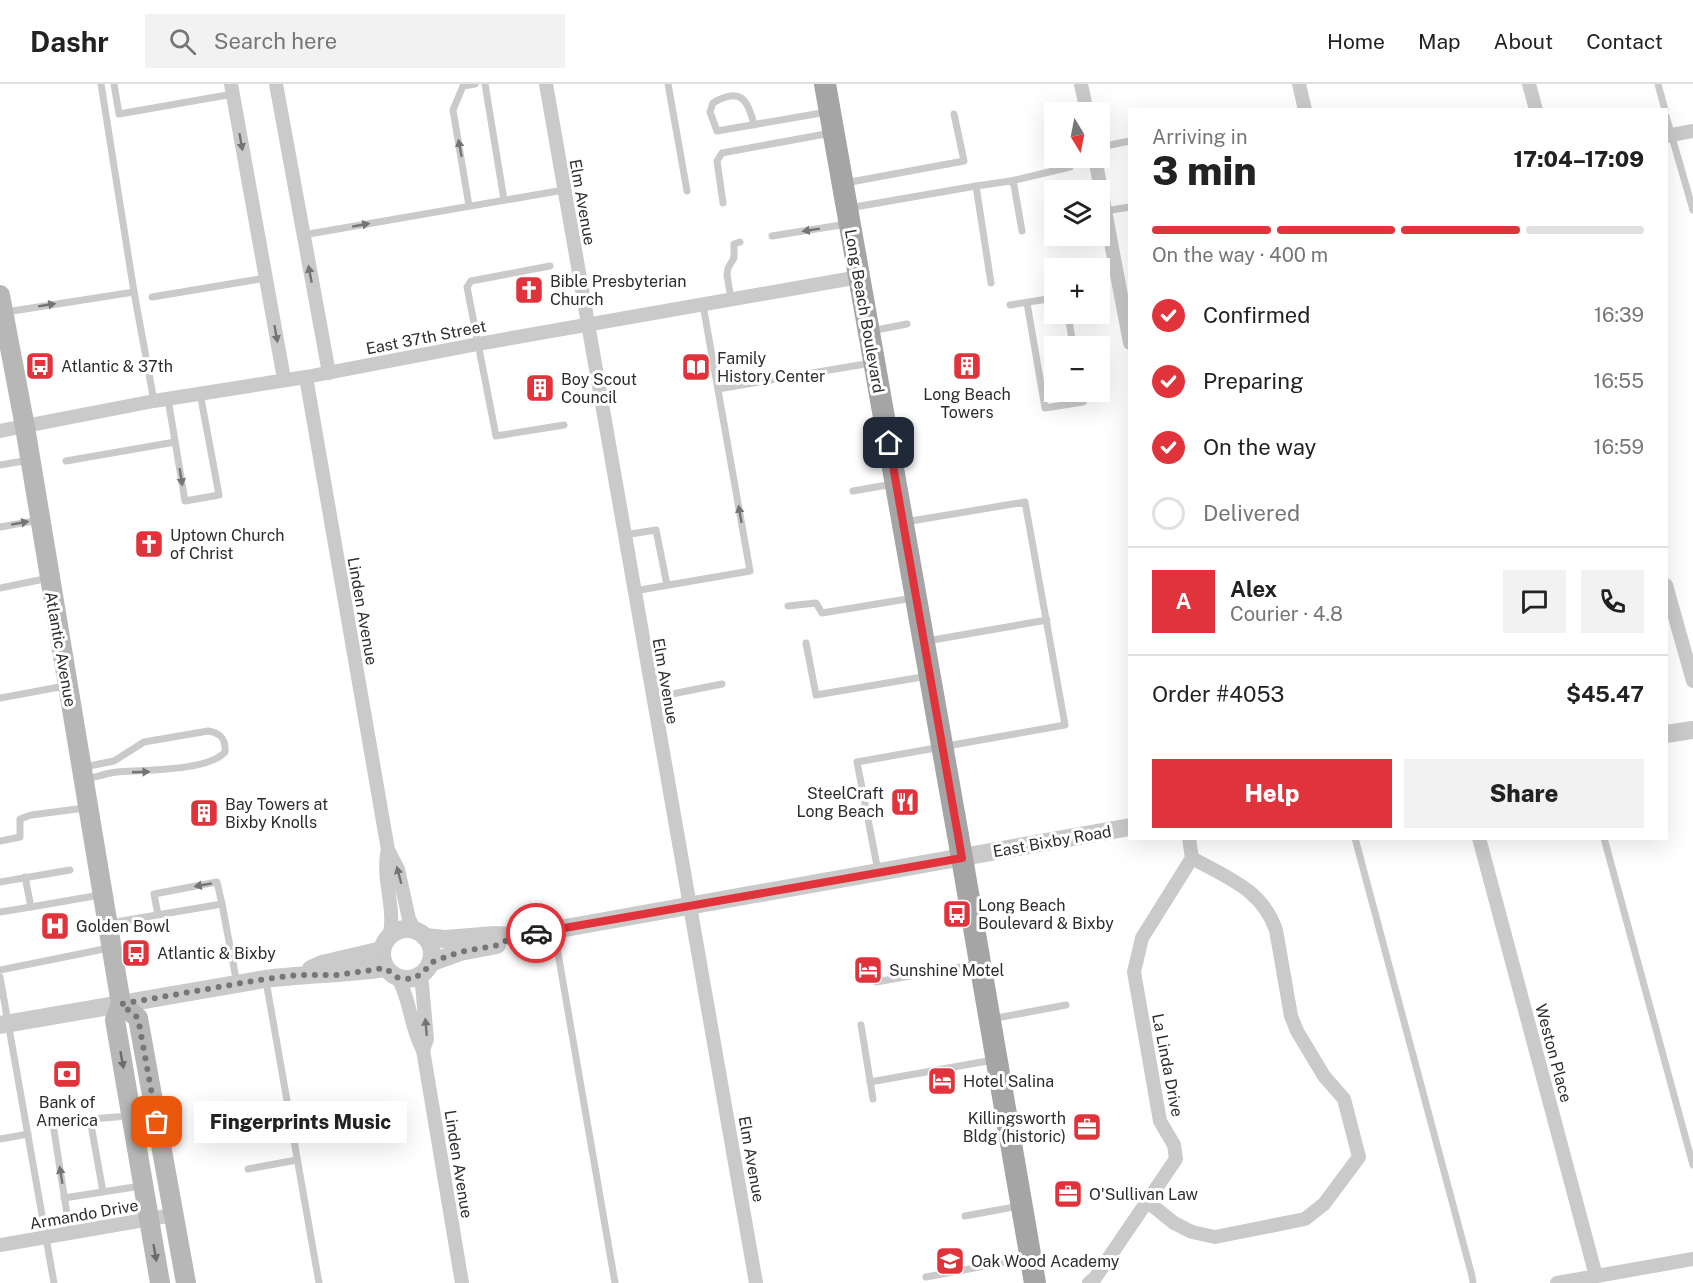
<!DOCTYPE html>
<html lang="en">
<head>
<meta charset="utf-8">
<style>
  :root { --surface:#fff; --page:#f2f2f2; --text:#222; --muted:#767676; --line:#e0e0e0; --accent:#e1333b }
  body { margin:0; font-family:"Public Sans",sans-serif; background:var(--page); color:var(--text); height:100vh; display:flex; flex-direction:column; font-size:22px; white-space:nowrap }
  * { box-sizing:border-box; margin:0 }
  p { font-size:20px; color:var(--muted) }
  .icon { flex:none; width:33px; height:33px; fill:none; stroke:currentColor; stroke-width:2; stroke-linecap:round; stroke-linejoin:round }
  .map { position:relative; flex:1; overflow:hidden }
  .sheet { position:absolute; left:1128px; top:24px; width:540px; height:732px; display:flex; flex-direction:column; background:var(--surface); border-radius:0px; box-shadow:0 6px 24px #0002 }
  .sheet>* { flex:none }
  .needle { width:39px; rotate:170deg }
  .buttons { position:absolute; left:1044px; top:18px; display:grid; gap:12px }
  .buttons a { display:grid; place-items:center; width:66px; height:66px; border-radius:0px; background:var(--surface); box-shadow:0 6px 24px #0002; font-size:30px }
  .pin { position:absolute; display:grid; place-items:center; width:51px; height:51px; color:#fff; margin:-26px; border-radius:12px; box-shadow:0 3px 9px #0006 }
  .courier { position:absolute; display:grid; place-items:center; width:60px; height:60px; margin:-30px; border:4px solid #e1333b; border-radius:50%; background:#fff; color:#222; box-shadow:0 2px 8px #0007 }
  .bubble { position:absolute; height:42px; border-radius:0px; background:var(--surface); box-shadow:0 6px 24px #0002; font-size:20px; font-weight:800; line-height:42px; text-align:center }
  .headline em { font-style:normal; font-weight:800 }
  .headline div { display:flex; flex-direction:column-reverse }
  .headline { display:flex; align-items:center; justify-content:space-between; height:102px; padding:0 24px }
  h1 { font-size:39px; font-weight:800; line-height:45px }
  .bar { display:grid; grid-template-columns:repeat(4,1fr); gap:9px 6px; align-content:center; height:72px; padding:0 24px }
  .bar i { height:8px; border-radius:4px; background:var(--line) }
  .bar .current { background:var(--accent) }
  .bar p { grid-column:span 4 }
  .line { display:flex; align-items:center; gap:15px; padding:0 24px; border-top:2px solid var(--line) }
  .line div { flex:1 }
  .round { display:grid; place-items:center; flex:none; width:63px; height:63px; border-radius:0px; background:var(--page) }
  ol { padding:0 24px; list-style:none }
  li { display:flex; align-items:center; gap:18px; height:66px }
  li p { margin-inline-start:auto }
  li .icon { padding:6px; border-radius:50%; background:var(--accent); color:#fff; stroke-width:4 }
  li:last-child { color:var(--muted) }
  li i { width:33px; height:33px; border:3px solid var(--line); border-radius:50% }
  .cta { display:flex; gap:12px; margin-top:auto; padding:12px 24px }
  .cta a { flex:1; height:69px; border-radius:0px; background:var(--accent); color:#fff; font-size:24px; font-weight:800; line-height:69px; text-align:center }
  .cta a+a { background:var(--page); color:var(--text) }
  header { display:flex; align-items:center; gap:36px; box-sizing:border-box; height:84px; padding:0 30px; background:var(--surface); border-bottom:2px solid var(--line) }
  header strong { font-size:28px }
  nav { display:flex; gap:33px; margin-inline-start:auto; font-size:21px }
  .search { width:420px; height:54px; background:var(--page); display:flex; align-items:center; gap:15px; box-sizing:border-box; padding:0 21px; border-radius:0px; color:var(--muted); font-size:22px }
  .map>svg:first-child { display:block }
  .lines { fill:none; stroke-linecap:round; stroke-linejoin:round }
  .service { stroke:#cacaca; stroke-width:7 }
  .minor { stroke:#cacaca; stroke-width:14 }
  .tertiary { stroke:#cacaca; stroke-width:18 }
  .secondary { stroke:#b7b7b7; stroke-width:20 }
  .primary { stroke:#a5a5a5; stroke-width:22 }
  .oneway { fill:#747474 }
  .oneway2 { fill:#6b6b6b }
  .done { stroke:#767676; stroke-width:6; stroke-dasharray:0 10.8 }
  .route { stroke:#e1333b; stroke-width:8 }
  .labels { text-anchor:middle; stroke-width:6; stroke-linejoin:round; paint-order:stroke }
  .street-label { font-size:16px; fill:#2d2d2d; stroke:#fff }
  .poi-label { font-size:16px; fill:#2d2d2d; stroke:#fff; text-anchor:start }
</style>
</head>
<body>
<header>
<strong>Dashr</strong>
<div class="search"><svg class="icon" aria-label="search" viewBox="0 0 24 24"><circle cx="10" cy="10" r="6"/><path d="M15 15l6 6"/></svg>Search here</div>
<nav><a>Home</a><a>Map</a><a>About</a><a>Contact</a></nav>
</header>
<div class="map">
<svg width="1693" height="1199" viewBox="0 0 1693 1199">
  <rect width="100%" height="100%" fill="#fff"/>
  <g class="lines">
    <g class="service">
      <polyline points="101,0 134,208"/>
      <polyline points="114,0 119,30 233,10"/>
      <polyline points="485,0 504,116"/>
      <polyline points="668,0 687,107"/>
      <polyline points="1658,0 1665,26"/>
      <polyline points="1666,32 1693,126"/>
      <path d="M 754,41 C 748,15 740,3 713,19 L 710,28 L 717,47 L 827,28"/>
      <polyline points="1100,63 1130,57"/>
      <polyline points="1011,97 1070,83"/>
      <polyline points="845,99 964,77 954,30"/>
      <polyline points="976,102 1011,97 1014,101 1022,147"/>
      <polyline points="723,119 717,77 722,69 831,49"/>
      <polyline points="469,122 453,26 463,2 475,0"/>
      <polyline points="849,124 976,102 991,199"/>
      <polyline points="1105,127 1130,123"/>
      <polyline points="303,151 564,106"/>
      <polyline points="772,152 847,140"/>
      <polyline points="550,182 471,197 467,203 496,352 564,341"/>
      <polyline points="152,213 266,194"/>
      <polyline points="731,215 727,191 728,184 734,174 734,160 740,158"/>
      <polyline points="1027,219 1045,324 1083,318 1081,308"/>
      <polyline points="1010,221 1054,214"/>
      <polyline points="6,228 134,208 154,317"/>
      <polyline points="1068,230 1073,262"/>
      <polyline points="871,247 907,240"/>
      <polyline points="718,305 871,279"/>
      <polyline points="168,315 185,417 219,411 200,309"/>
      <polyline points="66,377 175,358"/>
      <polyline points="0,381 29,376"/>
      <polyline points="853,407 893,400"/>
      <polyline points="0,443 39,436"/>
      <polyline points="624,451 656,446 667,501"/>
      <polyline points="0,504 49,494"/>
      <polyline points="634,507 750,487 703,221"/>
      <polyline points="788,522 816,519 822,529 913,514"/>
      <polyline points="927,557 1047,536"/>
      <polyline points="806,559 816,611 928,592"/>
      <polyline points="0,614 65,602"/>
      <polyline points="652,614 722,600"/>
      <path d="M 84,683 L 114,677 L 144,658 L 208,647 C 221,649 226,655 225,668 C 209,687 142,686 117,688 C 107,689 96,693 86,695"/>
      <polyline points="1355,754 1472,1192 1473,1199"/>
      <polyline points="1604,754 1693,1081"/>
      <polyline points="0,757 20,753 20,735 31,731 85,724"/>
      <polyline points="878,787 857,678 1065,641 1025,418 905,438"/>
      <polyline points="25,793 31,823 100,811"/>
      <polyline points="0,798 70,786"/>
      <polyline points="222,820 237,900"/>
      <polyline points="0,828 31,823"/>
      <polyline points="110,839 222,820 217,798 154,810 158,831"/>
      <polyline points="554,846 615,1199"/>
      <polyline points="0,886 109,864"/>
      <polyline points="0,893 54,1199"/>
      <polyline points="266,897 319,1199"/>
      <polyline points="876,898 977,880"/>
      <polyline points="991,935 1066,921"/>
      <polyline points="861,941 873,1015"/>
      <polyline points="870,998 993,976"/>
      <polyline points="90,1035 129,1032"/>
      <polyline points="0,1055 28,1050"/>
      <polyline points="248,1085 297,1076"/>
      <polyline points="64,1114 141,1102"/>
      <polyline points="965,1132 1019,1122"/>
      <polyline points="70,1149 53,1040 90,1035 103,1108"/>
      <polyline points="926,1193 1028,1174"/>
    </g>
    <g class="minor">
      <polyline points="231,0 284,295"/>
      <polyline points="276,0 329,289"/>
      <path d="M 546,0 C 614,400 688,799 756,1199"/>
      <polyline points="1081,0 1087,28"/>
      <polyline points="1299,0 1305,26"/>
      <polyline points="1529,0 1536,26"/>
      <polyline points="1666,52 1693,47"/>
      <polyline points="1095,74 1130,259"/>
      <polyline points="306,293 388,766"/>
      <polyline points="0,347 154,317 306,293 478,260 859,193"/>
      <polyline points="1666,501 1693,597"/>
      <polyline points="1479,754 1596,1192"/>
      <path d="M 389,852 C 397,827 381,795 388,766 L 398,785 L 409,835 L 415,847"/>
      <path d="M 398,894 C 411,916 410,944 423,966 L 427,955 L 421,890"/>
      <polyline points="423,966 462,1199"/>
      <path d="M 1148,1118 L 1174,1139 L 1192,1148 L 1215,1153 L 1305,1135 L 1324,1120 L 1359,1073 L 1344,1015 L 1324,992 L 1297,947 L 1291,932 L 1276,846 C 1262,805 1227,794 1192,774"/>
      <polyline points="0,1161 173,1131"/>
      <polyline points="1089,1199 1095,1194 1176,1075 1174,1061 1160,1037 1134,888 1142,854 1192,774 1189,754"/>
      <polyline points="1557,1199 1693,1175"/>
    </g>
    <g class="tertiary">
      <polyline points="1666,650 1693,646"/>
      <circle cx="407" cy="870" r="25"/>
      <polyline points="425,853 445,855 495,851 515,852 554,846 1130,743"/>
      <polyline points="430,879 460,868 497,861"/>
      <polyline points="311,885 322,880 382,866"/>
      <path d="M 0,941 L 265,895 C 306,890 345,890 385,884"/>
    </g>
    <g class="secondary">
      <polyline points="0,211 25,343 121,920 115,936 160,1199"/>
      <polyline points="121,920 138,934 186,1199"/>
    </g>
    <polyline class="primary" points="825,0 962,774 1035,1199"/>
  </g>
  <defs><path id="oneway-solid" d="M-6-.8H1V-3.2L6.5 0L1 3.2V.8H-6Z" transform="scale(1.5)"/></defs>
  <g class="oneway">
    <use href="#oneway-solid" transform="translate(241 58) rotate(80)"/>
    <use href="#oneway-solid" transform="translate(460 64) rotate(-100)"/>
    <use href="#oneway-solid" transform="translate(361 141) rotate(-10)"/>
    <use href="#oneway-solid" transform="translate(811 146) rotate(171)"/>
    <use href="#oneway-solid" transform="translate(310 190) rotate(-101)"/>
    <use href="#oneway-solid" transform="translate(47 221) rotate(-9)"/>
    <use href="#oneway-solid" transform="translate(276 250) rotate(80)"/>
    <use href="#oneway-solid" transform="translate(181 393) rotate(81)"/>
    <use href="#oneway-solid" transform="translate(740 430) rotate(-100)"/>
    <use href="#oneway-solid" transform="translate(20 439) rotate(-10)"/>
    <use href="#oneway-solid" transform="translate(141 688) rotate(-2)"/>
    <use href="#oneway-solid" transform="translate(399 791) rotate(-105)"/>
    <use href="#oneway-solid" transform="translate(203 801) rotate(170)"/>
    <use href="#oneway-solid" transform="translate(426 943) rotate(-95)"/>
    <use href="#oneway-solid" transform="translate(61 1091) rotate(-99)"/>
  </g>
  <g class="oneway2">
    <use href="#oneway-solid" transform="translate(122 976) rotate(80)"/>
    <use href="#oneway-solid" transform="translate(155 1169) rotate(80)"/>
  </g>
  <g class="lines">
    <polyline class="done" points="157,1038 138,934 121,920 265,895 298,891 337,891 385,884 398,894 413,895 424,888 430,879 440,875 460,868 499,861 514,852 536,849"/>
    <polyline class="route" points="536,849 962,774 889,359"/>
  </g>
  <defs>
    <g id="church-square" transform="scale(1.5)"><rect x="-9" y="-9" width="18" height="18" rx="4" fill="#e1333b" stroke="#fff"/><path d="M-1.2-6h2.4v3.5h3.3v2.4h-3.3V6h-2.4V-.1h-3.3v-2.4h3.3Z" fill="#fff"/></g>
    <g id="bus-square" transform="scale(1.5)"><rect x="-9" y="-9" width="18" height="18" rx="4" fill="#e1333b" stroke="#fff"/><path d="M-5-6H5V4H4V6H2V4H-2V6H-4V4H-5ZM-3.5-4V0h7V-4ZM-3.5 1.2v1.5H-2V1.2ZM2 1.2v1.5H3.5V1.2Z" fill="#fff"/></g>
    <g id="building-square" transform="scale(1.5)"><rect x="-9" y="-9" width="18" height="18" rx="4" fill="#e1333b" stroke="#fff"/><path d="M-4-6H4V6H1V3H-1V6H-4ZM-2.5-4.3h1.7v1.8h-1.7ZM.8-4.3h1.7v1.8H.8ZM-2.5-1h1.7V.8h-1.7ZM.8-1h1.7V.8H.8Z" fill="#fff"/></g>
    <g id="library-square" transform="scale(1.5)"><rect x="-9" y="-9" width="18" height="18" rx="4" fill="#e1333b" stroke="#fff"/><path d="M-6-4Q-3-5.5-.7-3.5V5Q-3 3-6 4ZM6-4Q3-5.5 .7-3.5V5Q3 3 6 4Z" fill="#fff"/></g>
    <g id="restaurant-square" transform="scale(1.5)"><rect x="-9" y="-9" width="18" height="18" rx="4" fill="#e1333b" stroke="#fff"/><path d="M-5-6h1v4h1v-4h1v4h1v-4h1v5L-1.5 .5V6h-2V.5L-5-1ZM5-6V6H3V1.5H1.5Q1.5-4 5-6Z" fill="#fff"/></g>
    <g id="hospital-square" transform="scale(1.5)"><rect x="-9" y="-9" width="18" height="18" rx="4" fill="#e1333b" stroke="#fff"/><path d="M-5-5h3v3.5h4V-5h3V5h-3V1.5h-4V5h-3Z" fill="#fff"/></g>
    <g id="hotel-square" transform="scale(1.5)"><rect x="-9" y="-9" width="18" height="18" rx="4" fill="#e1333b" stroke="#fff"/><path d="M-6-4.5h1.5V1H6V5H4.5V3h-9V5H-6ZM-4 0a1.8 1.8 0 1 1 3.6 0ZM.5 0V-2.5h3Q6-2.5 6 0Z" fill="#fff"/></g>
    <g id="bank-square" transform="scale(1.5)"><rect x="-9" y="-9" width="18" height="18" rx="4" fill="#e1333b" stroke="#fff"/><path d="M-6-4H6V4H-6ZM0-2.3a2.3 2.3 0 1 0 0 4.6a2.3 2.3 0 1 0 0-4.6Z" fill="#fff"/></g>
    <g id="office-square" transform="scale(1.5)"><rect x="-9" y="-9" width="18" height="18" rx="4" fill="#e1333b" stroke="#fff"/><path d="M-6-3h4V-5.5h4V-3h4V5H-6ZM-1-4.5V-3h2v-1.5ZM-6 0V1H6V0Z" fill="#fff"/></g>
    <g id="school-square" transform="scale(1.5)"><rect x="-9" y="-9" width="18" height="18" rx="4" fill="#e1333b" stroke="#fff"/><path d="M0-5L7-2L0 1L-7-2ZM-4 1L0 2.5L4 1V4Q0 6-4 4Z" fill="#fff"/></g>
  </defs>
  <g fill-rule="evenodd">
    <use href="#church-square" x="529" y="206"/>
    <use href="#bus-square" x="40" y="282"/>
    <use href="#building-square" x="967" y="282"/>
    <use href="#library-square" x="696" y="283"/>
    <use href="#building-square" x="540" y="304"/>
    <use href="#church-square" x="149" y="460"/>
    <use href="#restaurant-square" x="905" y="718"/>
    <use href="#building-square" x="204" y="729"/>
    <use href="#bus-square" x="957" y="830"/>
    <use href="#hospital-square" x="55" y="842"/>
    <use href="#bus-square" x="136" y="869"/>
    <use href="#hotel-square" x="868" y="886"/>
    <use href="#bank-square" x="67" y="990"/>
    <use href="#hotel-square" x="942" y="997"/>
    <use href="#office-square" x="1087" y="1043"/>
    <use href="#office-square" x="1068" y="1110"/>
    <use href="#school-square" x="950" y="1177"/>
  </g>
  <g class="labels">
    <g class="street-label">
      <text transform="translate(583 118) rotate(80)" y="6">Elm Avenue</text>
      <text transform="translate(865 227) rotate(80)" y="6">Long Beach Boulevard</text>
      <text transform="translate(426 253) rotate(-11)" y="6">East 37th Street</text>
      <text transform="translate(363 527) rotate(80)" y="6">Linden Avenue</text>
      <text transform="translate(61 565) rotate(80)" y="6">Atlantic Avenue</text>
      <text transform="translate(666 597) rotate(80)" y="6">Elm Avenue</text>
      <text transform="translate(1052 757) rotate(-10)" y="6">East Bixby Road</text>
      <text transform="translate(1554 969) rotate(75)" y="6">Weston Place</text>
      <text transform="translate(1168 981) rotate(79)" y="6">La Linda Drive</text>
      <text transform="translate(752 1075) rotate(80)" y="6">Elm Avenue</text>
      <text transform="translate(459 1080) rotate(81)" y="6">Linden Avenue</text>
      <text transform="translate(84 1130) rotate(-10)" y="6">Armando Drive</text>
    </g>
    <g class="poi-label">
      <text x="550" y="203">Bible Presbyterian<tspan x="550" dy="18">Church</tspan></text>
      <text x="717" y="280">Family<tspan x="717" dy="18">History Center</tspan></text>
      <text x="61" y="288">Atlantic &amp; 37th</text>
      <text x="561" y="301">Boy Scout<tspan x="561" dy="18">Council</tspan></text>
      <text x="967" y="316" text-anchor="middle">Long Beach<tspan x="967" dy="18">Towers</tspan></text>
      <text x="170" y="457">Uptown Church<tspan x="170" dy="18">of Christ</tspan></text>
      <text x="884" y="715" text-anchor="end">SteelCraft<tspan x="884" dy="18">Long Beach</tspan></text>
      <text x="225" y="726">Bay Towers at<tspan x="225" dy="18">Bixby Knolls</tspan></text>
      <text x="978" y="827">Long Beach<tspan x="978" dy="18">Boulevard &amp; Bixby</tspan></text>
      <text x="76" y="848">Golden Bowl</text>
      <text x="157" y="875">Atlantic &amp; Bixby</text>
      <text x="889" y="892">Sunshine Motel</text>
      <text x="963" y="1003">Hotel Salina</text>
      <text x="67" y="1024" text-anchor="middle">Bank of<tspan x="67" dy="18">America</tspan></text>
      <text x="1066" y="1040" text-anchor="end">Killingsworth<tspan x="1066" dy="18">Bldg (historic)</tspan></text>
      <text x="1089" y="1116">O'Sullivan Law</text>
      <text x="971" y="1183">Oak Wood Academy</text>
    </g>
  </g>
</svg>
<div class="buttons">
<a><svg class="needle" viewBox="-14 -14 28 28"><path d="M0-13l5 13h-10z" fill="#e53935"/><path d="M0 13l5-13h-10z" fill="#767676"/></svg></a>
<a><svg class="icon" aria-label="layers" viewBox="0 0 24 24"><path d="M12 4l9 5-9 5-9-5zM3 14l9 5 9-5"/></svg></a>
<a>+</a>
<a>−</a>
</div>
<div class="pin" style="left:157px;top:1038px;background:#ea580c"><svg class="icon" aria-label="bag" viewBox="0 0 24 24"><path d="M5 8h14l-1 12H6zM9 8a3 3 0 0 1 6 0"/></svg></div>
<div class="pin" style="left:889px;top:359px;background:#1f2937"><svg class="icon" aria-label="home" viewBox="0 0 24 24"><path d="M3 11l9-7 9 7M6 9v11h12V9"/></svg></div>
<div class="courier" style="left:536px;top:849px"><svg class="icon" aria-label="car" viewBox="0 0 24 24"><path d="M5 17H2v-5l4-1 3-4h7l3 4 3 1v5h-3M9 17h6M6 11h13"/><circle cx="7" cy="17" r="2"/><circle cx="17" cy="17" r="2"/></svg></div>
<div class="bubble" style="left:194px;top:1017px;width:213px">Fingerprints Music</div>
<section class="sheet">
<div class="headline"><div><h1>3 min</h1><p>Arriving in</p></div><em>17:04–17:09</em></div>
<div class="bar"><i class="current"></i><i class="current"></i><i class="current"></i><i></i><p>On the way · 400 m</p></div>
<ol>
<li><svg class="icon" aria-label="check" viewBox="0 0 24 24"><path d="M5 12l5 5 9-10"/></svg>Confirmed<p>16:39</p></li>
<li><svg class="icon" aria-label="check" viewBox="0 0 24 24"><path d="M5 12l5 5 9-10"/></svg>Preparing<p>16:55</p></li>
<li><svg class="icon" aria-label="check" viewBox="0 0 24 24"><path d="M5 12l5 5 9-10"/></svg>On the way<p>16:59</p></li>
<li><i></i>Delivered</li>
</ol>
<div class="line" style="height:108px"><b class="round" style="background:var(--accent);color:#fff">A</b><div><b>Alex</b><p>Courier · 4.8</p></div><a class="round"><svg class="icon" aria-label="chat" viewBox="0 0 24 24"><path d="M4 5h16v11H9l-5 4z"/></svg></a><a class="round"><svg class="icon" aria-label="phone" viewBox="0 0 24 24"><path d="M5 4h4l2 5-3 2q2 4 5 5l2-3 5 2v4C11 20 4 13 5 4z"/></svg></a></div>
<div class="line" style="height:78px"><div>Order #4053</div><b>$45.47</b></div>
<div class="cta"><a>Help</a><a>Share</a></div>
</section>
</div>
</body>
</html>
